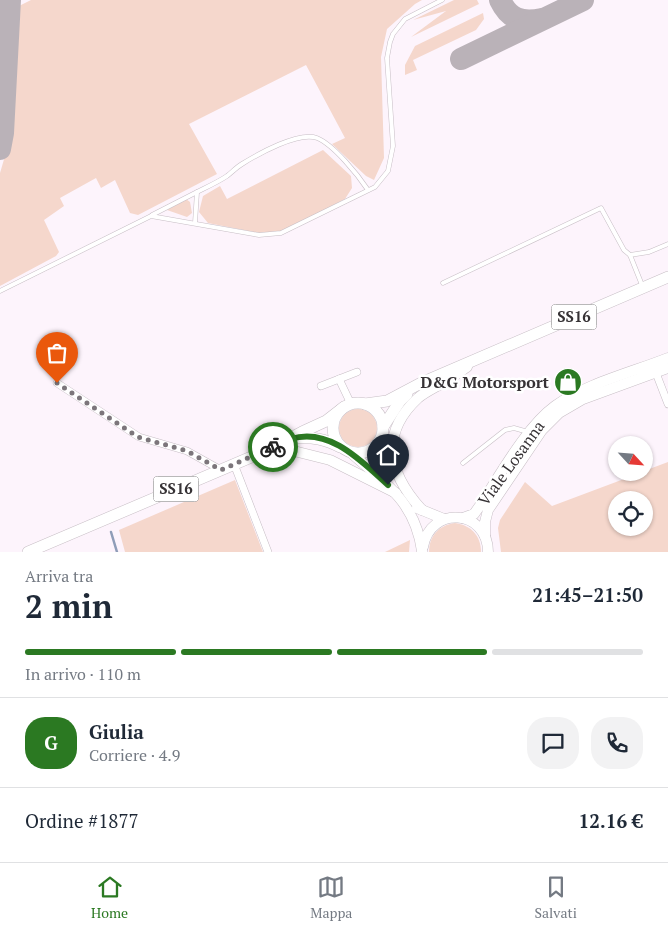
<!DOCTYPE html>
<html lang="it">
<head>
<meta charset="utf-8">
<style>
  :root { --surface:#fff; --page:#f2f2f3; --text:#1f2937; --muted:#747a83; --line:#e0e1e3; --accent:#2b7922 }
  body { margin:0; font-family:"PT Serif",serif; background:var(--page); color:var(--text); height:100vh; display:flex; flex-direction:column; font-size:19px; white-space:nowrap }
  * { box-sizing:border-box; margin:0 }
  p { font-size:16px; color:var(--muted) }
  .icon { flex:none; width:28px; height:28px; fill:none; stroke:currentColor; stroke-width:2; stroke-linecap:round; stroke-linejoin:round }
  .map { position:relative; height:552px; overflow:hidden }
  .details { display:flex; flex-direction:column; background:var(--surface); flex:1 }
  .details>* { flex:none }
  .needle { width:32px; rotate:116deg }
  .fabs { position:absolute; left:608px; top:436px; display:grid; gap:10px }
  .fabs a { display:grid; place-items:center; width:45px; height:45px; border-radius:50%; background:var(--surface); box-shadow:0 1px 4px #0004; font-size:25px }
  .pin { position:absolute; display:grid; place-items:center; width:42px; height:42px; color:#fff; margin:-51px -21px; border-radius:50% 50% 50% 0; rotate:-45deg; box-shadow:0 0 5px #0007 }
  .pin .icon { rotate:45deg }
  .courier { position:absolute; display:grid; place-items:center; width:50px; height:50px; margin:-25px; border:4px solid #2b7922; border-radius:50%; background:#fff; color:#222; box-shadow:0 1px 6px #0007 }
  .summary em { font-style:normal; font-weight:800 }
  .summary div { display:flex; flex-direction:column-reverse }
  .summary { display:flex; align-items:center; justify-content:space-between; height:85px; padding:0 25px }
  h1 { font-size:32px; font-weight:800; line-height:38px }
  .bar { display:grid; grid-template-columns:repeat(4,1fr); gap:8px 5px; align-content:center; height:60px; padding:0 25px }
  .bar i { height:6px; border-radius:4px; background:var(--line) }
  .bar .selected { background:var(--accent) }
  .bar p { grid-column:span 4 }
  .line { display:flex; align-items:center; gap:12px; padding:0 25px; border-top:1px solid var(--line) }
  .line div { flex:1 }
  .round { display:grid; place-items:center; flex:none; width:52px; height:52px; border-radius:20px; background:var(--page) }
  .dock { display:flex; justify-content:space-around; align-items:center; height:70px; border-top:1px solid var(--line); background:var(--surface); font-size:14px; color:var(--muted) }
  .dock a { display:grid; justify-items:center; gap:2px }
  .dock .selected { color:var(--accent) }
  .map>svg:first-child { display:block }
  .green { fill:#f5d7cc; fill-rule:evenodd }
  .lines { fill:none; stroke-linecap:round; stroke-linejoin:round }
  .stream { stroke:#8f9db8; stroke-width:2.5 }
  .taxiway { stroke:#bab2b8; stroke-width:22 }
  .service-casing { stroke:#c7bec5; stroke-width:5 }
  .minor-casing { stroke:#c7bec5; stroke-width:8 }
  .secondary-casing { stroke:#c7bec5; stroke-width:11 }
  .primary-casing { stroke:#c7bec5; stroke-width:12 }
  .service { stroke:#fff; stroke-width:4 }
  .minor { stroke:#fff; stroke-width:7 }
  .secondary { stroke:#fff; stroke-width:10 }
  .primary { stroke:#fff; stroke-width:11 }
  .done { stroke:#7c767b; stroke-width:5; stroke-dasharray:0 9 }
  .route { stroke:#2b7922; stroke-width:6 }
  .labels { text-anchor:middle; stroke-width:5; stroke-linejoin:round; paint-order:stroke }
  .shield { fill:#fff; stroke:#727072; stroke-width:1 }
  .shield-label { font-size:15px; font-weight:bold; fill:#363235 }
  .poi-label { font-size:16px; font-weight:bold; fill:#363235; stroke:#fff; text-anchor:end }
  .street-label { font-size:16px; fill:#363235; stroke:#fff }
</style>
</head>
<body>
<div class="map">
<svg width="668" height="552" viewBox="0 0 668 552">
  <rect width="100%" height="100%" fill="#fdf4fc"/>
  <g class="green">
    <polygon points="31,0 422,0 415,4 387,29 381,57 384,158 374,180 366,176 332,144 345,138 306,65 189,124 217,174 138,215 130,213 115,180 101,188 96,178 60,198 64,206 44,220 59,252 56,256 0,286 0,173 10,139 19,6"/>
    <polygon points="454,0 477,0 479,4 411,37 446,11 413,20"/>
    <polygon points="483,13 484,19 476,30 413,60 417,70 405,75 405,65 415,46"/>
    <polygon points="323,150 351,176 352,188 345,199 283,231 259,233 208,223 199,212 203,196 220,186 227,199"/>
    <polygon points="186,199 190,202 192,213 187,217 167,210"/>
    <circle cx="358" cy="428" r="19"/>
    <path d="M 668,462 L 668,552 L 501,552 L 498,528 L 500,520 L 525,482 L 552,506 L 640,473 L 644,472 L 644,471 ZM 616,500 L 644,500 L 644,528 L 616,528 Z"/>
    <polygon points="235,480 263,552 125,552 119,530"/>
    <path d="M 455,523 C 471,525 481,536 481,552 L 429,552 C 429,536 439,525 455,523 Z"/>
    <polygon points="410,540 409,552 385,552"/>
  </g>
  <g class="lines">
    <polyline class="stream" points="111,532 117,552"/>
    <g class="taxiway">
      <path d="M 500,0 C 509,19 521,23 542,19"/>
      <polyline points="461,59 583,0"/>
      <polyline points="0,149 3,133 10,0"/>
    </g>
    <g class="service-casing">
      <g id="service">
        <polyline points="152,215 197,192"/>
        <path d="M 195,223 L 197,192 C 207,187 218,182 227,176 C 232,172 237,167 242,164 C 258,154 299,131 317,138 C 334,145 358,175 368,190"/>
        <polyline points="630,255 642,285"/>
        <polyline points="443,283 601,208 624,250 630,255 649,252 668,244"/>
        <polyline points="0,291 151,216 259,235 281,233 375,187 388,171 393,146 387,58 390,42 393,34 405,19 442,0"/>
        <polyline points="463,463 505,430 514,428 528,432"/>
      </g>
    </g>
    <g class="minor-casing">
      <g id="minor">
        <polyline points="656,373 668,404"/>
        <polyline points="339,379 351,404"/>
        <polyline points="57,383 139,437 187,451 221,470"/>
        <polyline points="321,386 357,372"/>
        <polyline points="234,464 268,552"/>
      </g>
    </g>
    <g class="secondary-casing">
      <g id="secondary">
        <path d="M 379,441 C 376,454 376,469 384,480"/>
        <polyline points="268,450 290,450 330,460 396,493"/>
        <path d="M 350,452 C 385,483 415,501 422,551"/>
        <polyline points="417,508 444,519"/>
        <path d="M 422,510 C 389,474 378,435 418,398 C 425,392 436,387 444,382 C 452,378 459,372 467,367"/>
        <path d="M 463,518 L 474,514 L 479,507 C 499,477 526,427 555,406 C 585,384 633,372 668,358"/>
        <polyline points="485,536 485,522 488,510 542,430 559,413 583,399 668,368"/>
        <path d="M 423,547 C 430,505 488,509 488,552"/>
      </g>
    </g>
    <g class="primary-casing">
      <g id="primary">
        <circle cx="358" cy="428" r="25"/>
        <polyline points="365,404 387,401 421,383 668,277"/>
        <polyline points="383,427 400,401 407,394"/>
        <path d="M 296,438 C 313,437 325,439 340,447"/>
        <polyline points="28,552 268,450 302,432 326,421 344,407"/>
      </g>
    </g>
    <use href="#service" class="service"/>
    <use href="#minor" class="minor"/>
    <use href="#secondary" class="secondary"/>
    <use href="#primary" class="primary"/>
  </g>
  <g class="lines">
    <polyline class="done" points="57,383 138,437 187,451 221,470 273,447"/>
    <path class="route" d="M 273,447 C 279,445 285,441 291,439 C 330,427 362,462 388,485"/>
  </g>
  <defs>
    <g id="shop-disc" transform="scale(1.4375)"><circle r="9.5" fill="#2b7922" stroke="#fff"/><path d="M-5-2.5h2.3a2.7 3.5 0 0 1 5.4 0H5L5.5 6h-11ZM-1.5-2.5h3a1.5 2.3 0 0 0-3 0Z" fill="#fff"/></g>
  </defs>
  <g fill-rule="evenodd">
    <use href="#shop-disc" x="568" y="382"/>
  </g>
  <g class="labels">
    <g class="shield">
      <rect x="551.5" y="304.5" width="45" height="25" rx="4"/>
      <rect x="153.5" y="476.5" width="45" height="25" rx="4"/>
    </g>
    <g class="shield-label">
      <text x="574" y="322">SS16</text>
      <text x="176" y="494">SS16</text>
    </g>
    <g class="poi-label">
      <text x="549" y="388">D&amp;G Motorsport</text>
    </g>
    <g class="street-label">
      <text transform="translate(511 463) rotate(-54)" y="6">Viale Losanna</text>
    </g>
  </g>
</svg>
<div class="fabs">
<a><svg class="needle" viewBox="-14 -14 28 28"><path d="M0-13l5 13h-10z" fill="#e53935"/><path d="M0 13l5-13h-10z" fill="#747a83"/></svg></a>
<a><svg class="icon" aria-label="locate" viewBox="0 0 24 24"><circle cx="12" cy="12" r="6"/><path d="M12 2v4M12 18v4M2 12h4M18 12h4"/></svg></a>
</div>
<div class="pin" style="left:57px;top:383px;background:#ea580c"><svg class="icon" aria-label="bag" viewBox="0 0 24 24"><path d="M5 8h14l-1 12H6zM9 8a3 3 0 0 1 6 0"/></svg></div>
<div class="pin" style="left:388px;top:485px;background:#1f2937"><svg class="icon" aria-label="home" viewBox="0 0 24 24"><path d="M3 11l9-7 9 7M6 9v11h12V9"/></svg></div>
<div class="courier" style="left:273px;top:447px"><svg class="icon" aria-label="bike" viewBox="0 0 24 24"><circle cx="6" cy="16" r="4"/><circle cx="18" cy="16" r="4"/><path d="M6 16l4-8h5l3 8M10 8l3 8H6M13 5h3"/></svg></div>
</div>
<section class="details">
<div class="summary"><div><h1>2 min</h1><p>Arriva tra</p></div><em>21:45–21:50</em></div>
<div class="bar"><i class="selected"></i><i class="selected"></i><i class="selected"></i><i></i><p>In arrivo · 110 m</p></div>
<div class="line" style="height:90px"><b class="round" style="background:var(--accent);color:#fff">G</b><div><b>Giulia</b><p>Corriere · 4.9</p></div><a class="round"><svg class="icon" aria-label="chat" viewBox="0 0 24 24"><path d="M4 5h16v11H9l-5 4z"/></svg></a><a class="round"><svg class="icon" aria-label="phone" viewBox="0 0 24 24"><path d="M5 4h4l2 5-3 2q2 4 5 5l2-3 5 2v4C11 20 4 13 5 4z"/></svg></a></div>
<div class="line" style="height:65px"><div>Ordine #1877</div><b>12.16 €</b></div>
</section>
<nav class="dock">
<a class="selected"><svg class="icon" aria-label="home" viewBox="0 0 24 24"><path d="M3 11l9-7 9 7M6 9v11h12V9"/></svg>Home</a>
<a><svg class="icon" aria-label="map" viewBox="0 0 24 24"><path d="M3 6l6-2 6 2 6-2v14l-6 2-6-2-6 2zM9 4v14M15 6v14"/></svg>Mappa</a>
<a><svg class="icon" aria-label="saved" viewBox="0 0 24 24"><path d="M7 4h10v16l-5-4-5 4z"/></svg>Salvati</a>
</nav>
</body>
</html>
